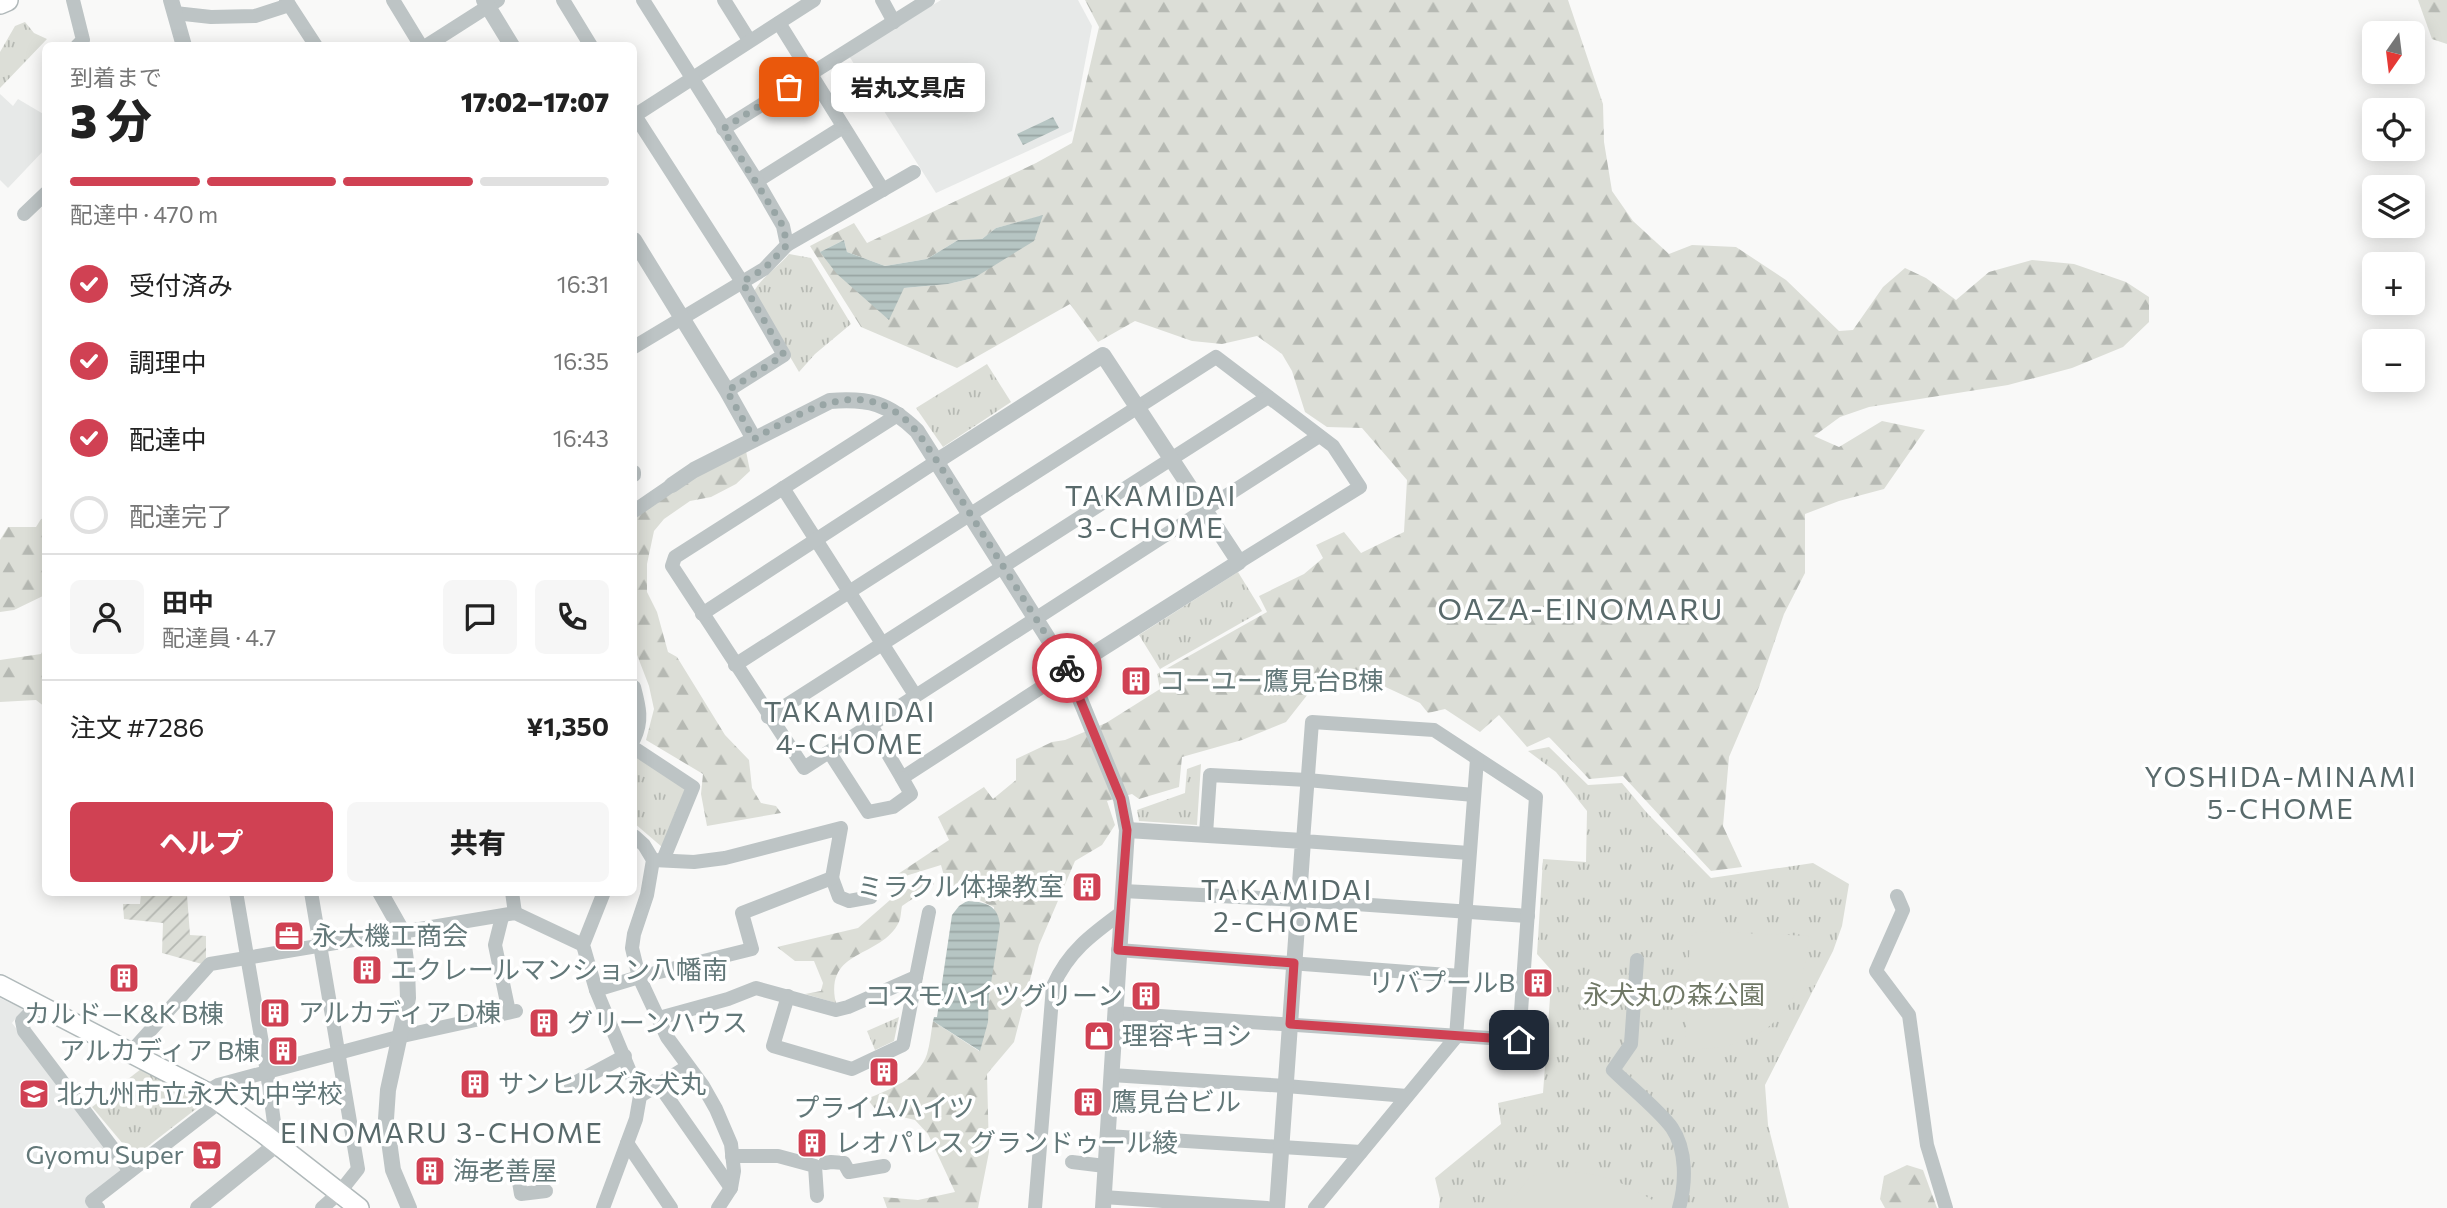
<!DOCTYPE html>
<html lang="ja">
<head>
<meta charset="utf-8">
<style>
  :root { --surface:#fff; --page:#f6f6f6; --text:#222; --muted:#767676; --line:#e0e0e0; --accent:#d04153 }
  body { margin:0; font-family:Commissioner,"Noto Sans JP",sans-serif; background:var(--page); color:var(--text); height:100vh; display:flex; flex-direction:column; font-size:26px; white-space:nowrap }
  * { box-sizing:border-box; margin:0 }
  p { font-size:23px; color:var(--muted) }
  .icon { flex:none; width:38px; height:38px; fill:none; stroke:currentColor; stroke-width:2; stroke-linecap:round; stroke-linejoin:round }
  .map { position:relative; flex:1; overflow:hidden }
  .sheet { position:absolute; left:42px; top:42px; width:595px; height:854px; display:flex; flex-direction:column; background:var(--surface); border-radius:10px; box-shadow:0 4px 18px #0003 }
  .sheet>* { flex:none }
  .needle { width:46px; rotate:194deg }
  .tools { position:absolute; left:2362px; top:21px; display:grid; gap:14px }
  .tools a { display:grid; place-items:center; width:63px; height:63px; border-radius:10px; background:var(--surface); box-shadow:0 4px 18px #0003; font-size:35px }
  .pin { position:absolute; display:grid; place-items:center; width:60px; height:60px; color:#fff; margin:-30px; border-radius:14px; box-shadow:0 4px 10px #0006 }
  .courier { position:absolute; display:grid; place-items:center; width:70px; height:70px; margin:-35px; border:5px solid #d04153; border-radius:50%; background:#fff; color:#222; box-shadow:0 2px 9px #0007 }
  .bubble { position:absolute; height:49px; border-radius:10px; background:var(--surface); box-shadow:0 4px 18px #0003; font-size:23px; font-weight:800; line-height:49px; text-align:center }
  .overview em { font-style:normal; font-weight:800 }
  .overview div { display:flex; flex-direction:column-reverse }
  .overview { display:flex; align-items:center; justify-content:space-between; height:119px; padding:0 28px }
  h1 { font-size:46px; font-weight:800; line-height:52px }
  .bar { display:grid; grid-template-columns:repeat(4,1fr); gap:10px 7px; align-content:center; height:84px; padding:0 28px }
  .bar i { height:9px; border-radius:5px; background:var(--line) }
  .bar .active { background:var(--accent) }
  .bar p { grid-column:span 4 }
  .line { display:flex; align-items:center; gap:18px; padding:0 28px; border-top:2px solid var(--line) }
  .line div { flex:1 }
  .round { display:grid; place-items:center; flex:none; width:74px; height:74px; border-radius:10px; background:var(--page) }
  ol { padding:0 28px; list-style:none }
  li { display:flex; align-items:center; gap:21px; height:77px }
  li p { margin-inline-start:auto }
  li .icon { padding:7px; border-radius:50%; background:var(--accent); color:#fff; stroke-width:4 }
  li:last-child { color:var(--muted) }
  li i { width:38px; height:38px; border:4px solid var(--line); border-radius:50% }
  .primary-button { display:flex; gap:14px; margin-top:auto; padding:14px 28px }
  .primary-button a { flex:1; height:80px; border-radius:10px; background:var(--accent); color:#fff; font-size:28px; font-weight:800; line-height:80px; text-align:center }
  .primary-button a+a { background:var(--page); color:var(--text) }
  .map>svg:first-child { display:block }
  .built { fill:#e7e9e8 }
  .grass { fill:url(#grass-tufts) }
  .forest { fill:url(#forest-firs); fill-rule:evenodd }
  .garden { fill:url(#garden-furrows) }
  .pitch { fill:#dcded7 }
  .water { fill:url(#water-rules) }
  .lines { fill:none; stroke-linecap:round; stroke-linejoin:round }
  .secondary-casing { stroke:#b0b9ba; stroke-width:22 }
  .primary-casing { stroke:#b1b9ba; stroke-width:24 }
  .minor { stroke:#bdc4c5; stroke-width:14 }
  .tertiary { stroke:#bdc4c5; stroke-width:16 }
  .secondary { stroke:#fff; stroke-width:19 }
  .primary { stroke:#fff; stroke-width:21 }
  .done { stroke:#98a5a5; stroke-width:7; stroke-dasharray:0 12.6 }
  .route { stroke:#d04153; stroke-width:9 }
  .labels { text-anchor:middle; stroke-width:7; stroke-linejoin:round; paint-order:stroke }
  .poi-label { font-size:26px; fill:#637879; stroke:#fff; text-anchor:start }
  .park-label { font-size:26px; fill:#707866; stroke:#fff }
  .neighbourhood-label { font-size:28px; letter-spacing:2px; fill:#596a6b; stroke:#fff }
  .quarter-label { font-size:30px; letter-spacing:2px; fill:#596a6b; stroke:#fff }
</style>
</head>
<body>
<div class="map">
<svg width="2447" height="1208" viewBox="0 0 2447 1208">
  <defs>
    <pattern id="grass-tufts" width="24" height="20" patternUnits="userSpaceOnUse" patternTransform="scale(1.75)"><rect width="24" height="20" fill="#dcded7"/><path d="M3 7l-1-3M5 7V3M7 7l1-3M15 17l-1-3M17 17v-4M19 17l1-3" fill="none" stroke="#b6b9b3"/></pattern>
    <pattern id="forest-firs" width="22" height="20" patternUnits="userSpaceOnUse" patternTransform="scale(1.75)"><rect width="22" height="20" fill="#dcded7"/><path d="M5 1l3.5 6h-7zM16 11l3.5 6h-7z" fill="#b6b9b3"/></pattern>
    <pattern id="garden-furrows" width="10" height="10" patternUnits="userSpaceOnUse" patternTransform="scale(1.75)"><rect width="10" height="10" fill="#dcded7"/><path d="M-1 1l2-2M0 10L10 0M9 11l2-2" fill="none" stroke="#b6b9b3"/></pattern>
    <pattern id="water-rules" width="6" height="5" patternUnits="userSpaceOnUse" patternTransform="scale(1.75)"><rect width="6" height="5" fill="#b6c5c3"/><path d="M0 2.5h6" fill="none" stroke="#98a5a3"/></pattern>
  </defs>
  <rect width="100%" height="100%" fill="#f9f9f8"/>
  <g class="built">
    <polygon points="941,0 1078,0 1092,26 1072,131 936,193 849,56"/>
    <polygon points="0,94 13,106 18,99 45,115 45,149 8,188 0,180"/>
    <polygon points="0,998 23,1009 12,1023 123,1166 122,1172 85,1199 91,1208 0,1208"/>
  </g>
  <g class="grass">
    <polygon points="25,22 34,33 47,39 0,88 0,52 15,26"/>
    <path d="M 789,254 L 811,258 L 851,324 L 815,354 L 799,372 L 753,294 C 759,278 778,268 789,254 Z"/>
    <polygon points="987,364 1011,402 943,447 916,408"/>
    <polygon points="1238,572 1262,611 1160,669 1139,635"/>
    <polygon points="1549,747 1588,785 1622,783 1647,813 1711,878 1813,863 1849,884 1842,926 1833,951 1765,1085 1768,1125 1789,1208 1439,1208 1440,1199 1435,1178 1501,1124 1498,1103 1543,1093 1552,971 1537,954 1543,859 1586,862 1587,811 1556,772 1528,751"/>
    <polygon points="634,755 686,787 662,847 634,823"/>
    <polygon points="1201,764 1197,825 1139,821 1137,810 1185,793 1187,769"/>
    <polygon points="899,1017 894,1041 875,1050 867,1031"/>
    <polygon points="141,1069 205,1102 134,1157 92,1107"/>
  </g>
  <g class="forest">
    <path d="M 1085,0 L 1568,0 L 1603,104 L 1604,142 L 1612,191 L 1633,221 L 1669,254 L 1692,245 L 1736,247 L 1786,280 L 1839,331 L 1853,330 L 1883,287 L 1905,268 L 1926,278 L 1956,300 L 1989,272 L 2032,260 L 2074,264 L 2126,282 L 2149,297 L 2149,322 L 2123,347 L 2072,368 L 2008,385 L 1869,407 L 1840,417 L 1814,436 L 1839,447 L 1882,421 L 1925,430 L 1884,489 L 1839,501 L 1805,514 L 1805,573 L 1784,614 L 1759,687 L 1729,757 L 1723,826 L 1742,867 L 1711,871 L 1623,776 L 1589,779 L 1549,737 L 1527,747 L 1499,715 L 1480,732 L 1445,709 L 1428,713 L 1420,703 L 1379,684 L 1346,686 L 1308,694 L 1286,722 L 1242,740 L 1182,757 L 1179,787 L 1139,799 L 1132,794 L 1107,801 L 1115,825 L 1102,845 L 1075,861 L 1039,945 L 1014,1042 L 987,1074 L 989,1152 L 978,1208 L 887,1208 L 883,1197 L 918,1200 L 955,1192 L 928,1134 L 915,1120 L 877,1111 L 867,1099 C 890,1089 919,1079 927,1054 C 930,1044 931,1032 933,1021 L 979,1051 C 992,1003 993,956 994,907 C 977,900 963,889 946,883 L 941,865 L 886,882 L 949,840 L 938,817 L 984,787 L 993,799 L 1016,780 L 1016,759 L 1052,742 L 1065,740 L 1106,723 L 1160,689 L 1157,674 L 1267,612 L 1259,596 L 1304,574 L 1323,558 L 1316,545 L 1344,532 L 1361,553 L 1404,532 L 1407,480 L 1362,428 L 1327,427 L 1305,412 L 1292,371 L 1282,354 L 1257,336 L 1222,344 L 1192,341 L 1135,321 L 1098,342 L 1070,304 L 957,368 L 861,327 L 810,246 L 854,223 L 867,243 L 1036,163 L 1072,143 L 1099,27 ZM 1042,216 L 974,278 L 948,284 L 904,288 L 820,252 L 844,240 L 847,252 L 885,266 L 927,259 L 958,240 L 982,239 L 996,228 Z"/>
    <polygon points="2418,0 2447,0 2447,44 2432,39"/>
    <polygon points="746,451 750,471 736,484 711,497 690,501 664,519 654,531 647,564 647,592 657,612 668,652 677,657 725,735 749,760 752,788 761,803 776,806 781,813 707,826 701,794 703,774 646,740 654,709 649,686 634,647 634,539 636,517 682,484"/>
    <polygon points="45,518 45,595 14,610 0,612 0,540 8,527 36,527 41,519"/>
    <polygon points="45,646 45,707 36,700 0,702 0,660 41,654"/>
    <path d="M 933,879 L 934,884 L 902,906 C 901,910 901,918 899,922 C 881,959 824,948 836,1003 L 805,994 L 821,991 L 823,983 L 814,961 L 795,961 L 777,947 L 858,928 L 898,893 Z"/>
    <polygon points="1907,1165 1923,1170 1937,1208 1885,1208 1880,1199 1884,1176"/>
  </g>
  <polygon class="garden" points="141,894 187,895 190,935 206,936 206,958 202,964 162,953 163,923 124,919 123,904 140,904"/>
  <g class="pitch">
    <path d="M 1698,931 L 1809,936 C 1804,1012 1762,1052 1685,1049 L 1690,937 Z"/>
    <path d="M 1547,1172 C 1594,1171 1614,1176 1654,1201 L 1651,1208 L 1505,1208 L 1530,1177 Z"/>
  </g>
  <g class="water">
    <polygon points="1053,117 1059,128 1023,145 1017,134"/>
    <polygon points="1043,215 1034,241 974,278 948,284 904,288 889,320 837,274 820,252 844,240 847,252 885,266 927,259 958,240 982,239 996,228"/>
    <path d="M 967,901 C 986,902 998,905 1000,925 L 989,996 L 988,1022 L 980,1051 L 933,1021 L 934,1017 L 937,1017 L 952,915 L 959,906 Z"/>
  </g>
  <g class="lines">
    <g class="secondary-casing">
      <polyline id="secondary" points="0,985 206,1092 263,1133 359,1208"/>
    </g>
    <g class="primary-casing">
      <polyline id="primary" points="0,3 7,0"/>
    </g>
    <g class="minor">
      <polyline points="73,0 83,40 77,46"/>
      <polyline points="286,0 316,46"/>
      <polyline points="393,0 421,46"/>
      <polyline points="563,0 591,46"/>
      <polyline points="724,0 749,40"/>
      <polyline points="882,0 894,22"/>
      <polyline points="175,13 211,17 255,16 289,5"/>
      <polyline points="779,23 883,190"/>
      <polyline points="426,46 498,0"/>
      <polyline points="634,114 742,282 784,355 727,391"/>
      <polyline points="634,116 814,0"/>
      <polyline points="723,129 928,0"/>
      <polyline points="757,181 843,127"/>
      <polyline points="24,214 46,193"/>
      <polyline points="787,245 914,172"/>
      <polyline points="634,347 764,269 787,245 783,226 757,181 643,0"/>
      <polyline points="899,414 675,557 672,566 804,768 1319,436"/>
      <polyline points="634,472 634,475"/>
      <polyline points="783,488 915,695"/>
      <polyline points="634,511 672,485"/>
      <polyline points="702,614 937,461"/>
      <polyline points="735,665 1216,357 1333,446 1360,487 1239,562"/>
      <path d="M 634,687 C 639,706 643,720 634,739"/>
      <polyline points="768,717 1268,397"/>
      <polyline points="871,725 902,778 1068,670"/>
      <polyline points="634,748 693,787 663,860"/>
      <polyline points="830,753 868,812 893,807 911,794 902,778"/>
      <polyline points="1206,834 1210,775 1307,780 1474,795"/>
      <polyline points="634,836 644,845 653,860 647,895 634,934 632,948 639,977 667,1037 703,1086 716,1109 731,1144 734,1171 731,1188 718,1208"/>
      <polyline points="832,878 839,897 849,901 871,897"/>
      <polyline points="1123,891 1299,900 1528,916"/>
      <polyline points="236,892 267,1072 277,1144"/>
      <polyline points="311,892 358,1169 339,1193 322,1208"/>
      <polyline points="512,892 515,913"/>
      <polyline points="1897,896 1903,910 1876,971 1909,1015 1927,1145 1946,1208"/>
      <polyline points="502,917 495,945 509,1012"/>
      <polyline points="1118,950 1461,976"/>
      <path d="M 1637,960 L 1631,1044 L 1613,1070 C 1629,1086 1660,1111 1672,1128 C 1687,1150 1686,1184 1679,1208"/>
      <polyline points="596,990 639,977 752,949 742,913 832,878 841,828 725,858 694,862 653,860"/>
      <polyline points="788,996 773,1046 852,1069 903,1045 916,977"/>
      <polyline points="37,1005 22,1021 24,1031 130,1171"/>
      <polyline points="1115,1013 1519,1040 1536,797 1434,730 1312,722 1303,841 1469,853"/>
      <polyline points="659,1018 728,999 756,988 836,1010 848,1007 916,977 929,912"/>
      <polyline points="131,1052 210,964 515,913 583,945"/>
      <polyline points="1111,1075 1286,1086 1407,1096"/>
      <polyline points="571,1085 625,1056"/>
      <polyline points="659,1085 731,1188"/>
      <polyline points="206,1092 218,1085 398,1037 516,1011"/>
      <polyline points="640,1096 687,1067"/>
      <polyline points="1107,1136 1361,1152"/>
      <polyline points="627,1143 671,1208"/>
      <polyline points="732,1156 778,1156 815,1166 817,1196"/>
      <polyline points="1072,1162 1105,1166"/>
      <polyline points="825,1163 831,1162 844,1163 849,1172 884,1166"/>
      <polyline points="518,1176 521,1194 546,1191"/>
      <polyline points="1103,1197 1267,1208"/>
      <polyline points="98,1208 92,1201 221,1101"/>
      <polyline points="603,1208 636,1119 640,1096 596,990 583,945 604,892"/>
      <path d="M 1035,1208 L 1053,986 C 1068,952 1091,935 1121,913"/>
      <polyline points="1315,1208 1456,1037 1477,759"/>
    </g>
    <g class="tertiary">
      <polyline points="171,0 184,46"/>
      <polyline points="484,0 512,46"/>
      <polyline points="634,240 727,391 754,439"/>
      <polyline points="937,461 1103,355 1239,562 1068,670"/>
      <path d="M 672,485 L 694,470 L 830,401 C 869,398 888,403 917,431 L 1068,670 L 1121,799 L 1127,830 L 1103,1208"/>
      <polyline points="1127,830 1303,841 1277,1208"/>
      <polyline points="380,892 402,931 407,968 408,998 388,1090 386,1119 393,1170 409,1208"/>
      <polyline points="198,1208 277,1144"/>
    </g>
    <use href="#secondary" class="secondary"/>
    <use href="#primary" class="primary"/>
  </g>
  <g class="lines">
    <path class="done" d="M 789,87 L 723,129 L 783,226 L 787,245 L 764,269 L 742,282 L 784,355 L 727,391 L 754,439 C 798,414 852,379 900,415 C 916,427 926,445 937,461 L 1067,668"/>
    <polyline class="route" points="1067,668 1121,799 1127,830 1118,950 1294,963 1290,1024 1519,1040"/>
  </g>
  <defs>
    <g id="building-square" transform="scale(1.575)"><rect x="-9" y="-9" width="18" height="18" rx="4" fill="#d04153" stroke="#fff"/><path d="M-4-6H4V6H1V3H-1V6H-4ZM-2.5-4.3h1.7v1.8h-1.7ZM.8-4.3h1.7v1.8H.8ZM-2.5-1h1.7V.8h-1.7ZM.8-1h1.7V.8H.8Z" fill="#fff"/></g>
    <g id="office-square" transform="scale(1.575)"><rect x="-9" y="-9" width="18" height="18" rx="4" fill="#d04153" stroke="#fff"/><path d="M-6-3h4V-5.5h4V-3h4V5H-6ZM-1-4.5V-3h2v-1.5ZM-6 0V1H6V0Z" fill="#fff"/></g>
    <g id="shop-square" transform="scale(1.575)"><rect x="-9" y="-9" width="18" height="18" rx="4" fill="#d04153" stroke="#fff"/><path d="M-5-2.5h2.3a2.7 3.5 0 0 1 5.4 0H5L5.5 6h-11ZM-1.5-2.5h3a1.5 2.3 0 0 0-3 0Z" fill="#fff"/></g>
    <g id="school-square" transform="scale(1.575)"><rect x="-9" y="-9" width="18" height="18" rx="4" fill="#d04153" stroke="#fff"/><path d="M0-5L7-2L0 1L-7-2ZM-4 1L0 2.5L4 1V4Q0 6-4 4Z" fill="#fff"/></g>
    <g id="supermarket-square" transform="scale(1.575)"><rect x="-9" y="-9" width="18" height="18" rx="4" fill="#d04153" stroke="#fff"/><path d="M-6-5.5h2.5l.6 2H6L4.5 2H-2.5L-4.4-4H-6ZM-1.5 3.2a1.3 1.3 0 1 0 .1 0ZM3 3.2a1.3 1.3 0 1 0 .1 0Z" fill="#fff"/></g>
  </defs>
  <g fill-rule="evenodd">
    <use href="#building-square" x="1136" y="681"/>
    <use href="#building-square" x="1087" y="887"/>
    <use href="#office-square" x="289" y="936"/>
    <use href="#building-square" x="367" y="970"/>
    <use href="#building-square" x="124" y="978"/>
    <use href="#building-square" x="1538" y="983"/>
    <use href="#building-square" x="1146" y="996"/>
    <use href="#building-square" x="275" y="1013"/>
    <use href="#building-square" x="544" y="1023"/>
    <use href="#shop-square" x="1099" y="1036"/>
    <use href="#building-square" x="283" y="1051"/>
    <use href="#building-square" x="884" y="1072"/>
    <use href="#building-square" x="475" y="1084"/>
    <use href="#school-square" x="34" y="1094"/>
    <use href="#building-square" x="1088" y="1102"/>
    <use href="#building-square" x="812" y="1143"/>
    <use href="#supermarket-square" x="207" y="1155"/>
    <use href="#building-square" x="430" y="1171"/>
  </g>
  <g class="labels">
    <g class="poi-label">
      <text x="1159" y="690">コーユー鷹見台B棟</text>
      <text x="1064" y="896" text-anchor="end">ミラクル体操教室</text>
      <text x="312" y="945">永大機工商会</text>
      <text x="390" y="979">エクレールマンション八幡南</text>
      <text x="1515" y="992" text-anchor="end">リバプールB</text>
      <text x="1123" y="1005" text-anchor="end">コスモハイツグリーン</text>
      <text x="298" y="1022">アルカディア D棟</text>
      <text x="124" y="1023" text-anchor="middle">カルド―K&amp;K B棟</text>
      <text x="567" y="1032">グリーンハウス</text>
      <text x="1122" y="1045">理容キヨシ</text>
      <text x="260" y="1060" text-anchor="end">アルカディア B棟</text>
      <text x="498" y="1093">サンヒルズ永犬丸</text>
      <text x="57" y="1103">北九州市立永犬丸中学校</text>
      <text x="1111" y="1111">鷹見台ビル</text>
      <text x="884" y="1117" text-anchor="middle">プライムハイツ</text>
      <text x="835" y="1152">レオパレス グランドゥール綾</text>
      <text x="184" y="1164" text-anchor="end">Gyomu Super</text>
      <text x="453" y="1180">海老善屋</text>
    </g>
    <g class="park-label">
      <text x="1674" y="1004">永犬丸の森公園</text>
    </g>
    <g class="neighbourhood-label">
      <text x="1151" y="506">TAKAMIDAI<tspan x="1151" dy="32">3-CHOME</tspan></text>
      <text x="850" y="722">TAKAMIDAI<tspan x="850" dy="32">4-CHOME</tspan></text>
      <text x="2281" y="787">YOSHIDA-MINAMI<tspan x="2281" dy="32">5-CHOME</tspan></text>
      <text x="1287" y="900">TAKAMIDAI<tspan x="1287" dy="32">2-CHOME</tspan></text>
      <text x="442" y="1143">EINOMARU 3-CHOME</text>
    </g>
    <g class="quarter-label">
      <text x="1581" y="620">OAZA-EINOMARU</text>
    </g>
  </g>
</svg>
<div class="tools">
<a><svg class="needle" viewBox="-14 -14 28 28"><path d="M0-13l5 13h-10z" fill="#e53935"/><path d="M0 13l5-13h-10z" fill="#767676"/></svg></a>
<a><svg class="icon" aria-label="locate" viewBox="0 0 24 24"><circle cx="12" cy="12" r="6"/><path d="M12 2v4M12 18v4M2 12h4M18 12h4"/></svg></a>
<a><svg class="icon" aria-label="layers" viewBox="0 0 24 24"><path d="M12 4l9 5-9 5-9-5zM3 14l9 5 9-5"/></svg></a>
<a>+</a>
<a>−</a>
</div>
<div class="pin" style="left:789px;top:87px;background:#ea580c"><svg class="icon" aria-label="bag" viewBox="0 0 24 24"><path d="M5 8h14l-1 12H6zM9 8a3 3 0 0 1 6 0"/></svg></div>
<div class="pin" style="left:1519px;top:1040px;background:#1f2937"><svg class="icon" aria-label="home" viewBox="0 0 24 24"><path d="M3 11l9-7 9 7M6 9v11h12V9"/></svg></div>
<div class="courier" style="left:1067px;top:668px"><svg class="icon" aria-label="bike" viewBox="0 0 24 24"><circle cx="6" cy="16" r="4"/><circle cx="18" cy="16" r="4"/><path d="M6 16l4-8h5l3 8M10 8l3 8H6M13 5h3"/></svg></div>
<div class="bubble" style="left:831px;top:63px;width:154px">岩丸文具店</div>
<section class="sheet">
<div class="overview"><div><h1>3 分</h1><p>到着まで</p></div><em>17:02–17:07</em></div>
<div class="bar"><i class="active"></i><i class="active"></i><i class="active"></i><i></i><p>配達中 · 470 m</p></div>
<ol>
<li><svg class="icon" aria-label="check" viewBox="0 0 24 24"><path d="M5 12l5 5 9-10"/></svg>受付済み<p>16:31</p></li>
<li><svg class="icon" aria-label="check" viewBox="0 0 24 24"><path d="M5 12l5 5 9-10"/></svg>調理中<p>16:35</p></li>
<li><svg class="icon" aria-label="check" viewBox="0 0 24 24"><path d="M5 12l5 5 9-10"/></svg>配達中<p>16:43</p></li>
<li><i></i>配達完了</li>
</ol>
<div class="line" style="height:126px"><a class="round"><svg class="icon" aria-label="person" viewBox="0 0 24 24"><circle cx="12" cy="8" r="4"/><path d="M4 21q1-7 8-7t8 7"/></svg></a><div><b>田中</b><p>配達員 · 4.7</p></div><a class="round"><svg class="icon" aria-label="chat" viewBox="0 0 24 24"><path d="M4 5h16v11H9l-5 4z"/></svg></a><a class="round"><svg class="icon" aria-label="phone" viewBox="0 0 24 24"><path d="M5 4h4l2 5-3 2q2 4 5 5l2-3 5 2v4C11 20 4 13 5 4z"/></svg></a></div>
<div class="line" style="height:91px"><div>注文 #7286</div><b>¥1,350</b></div>
<div class="primary-button"><a>ヘルプ</a><a>共有</a></div>
</section>
</div>
</body>
</html>
